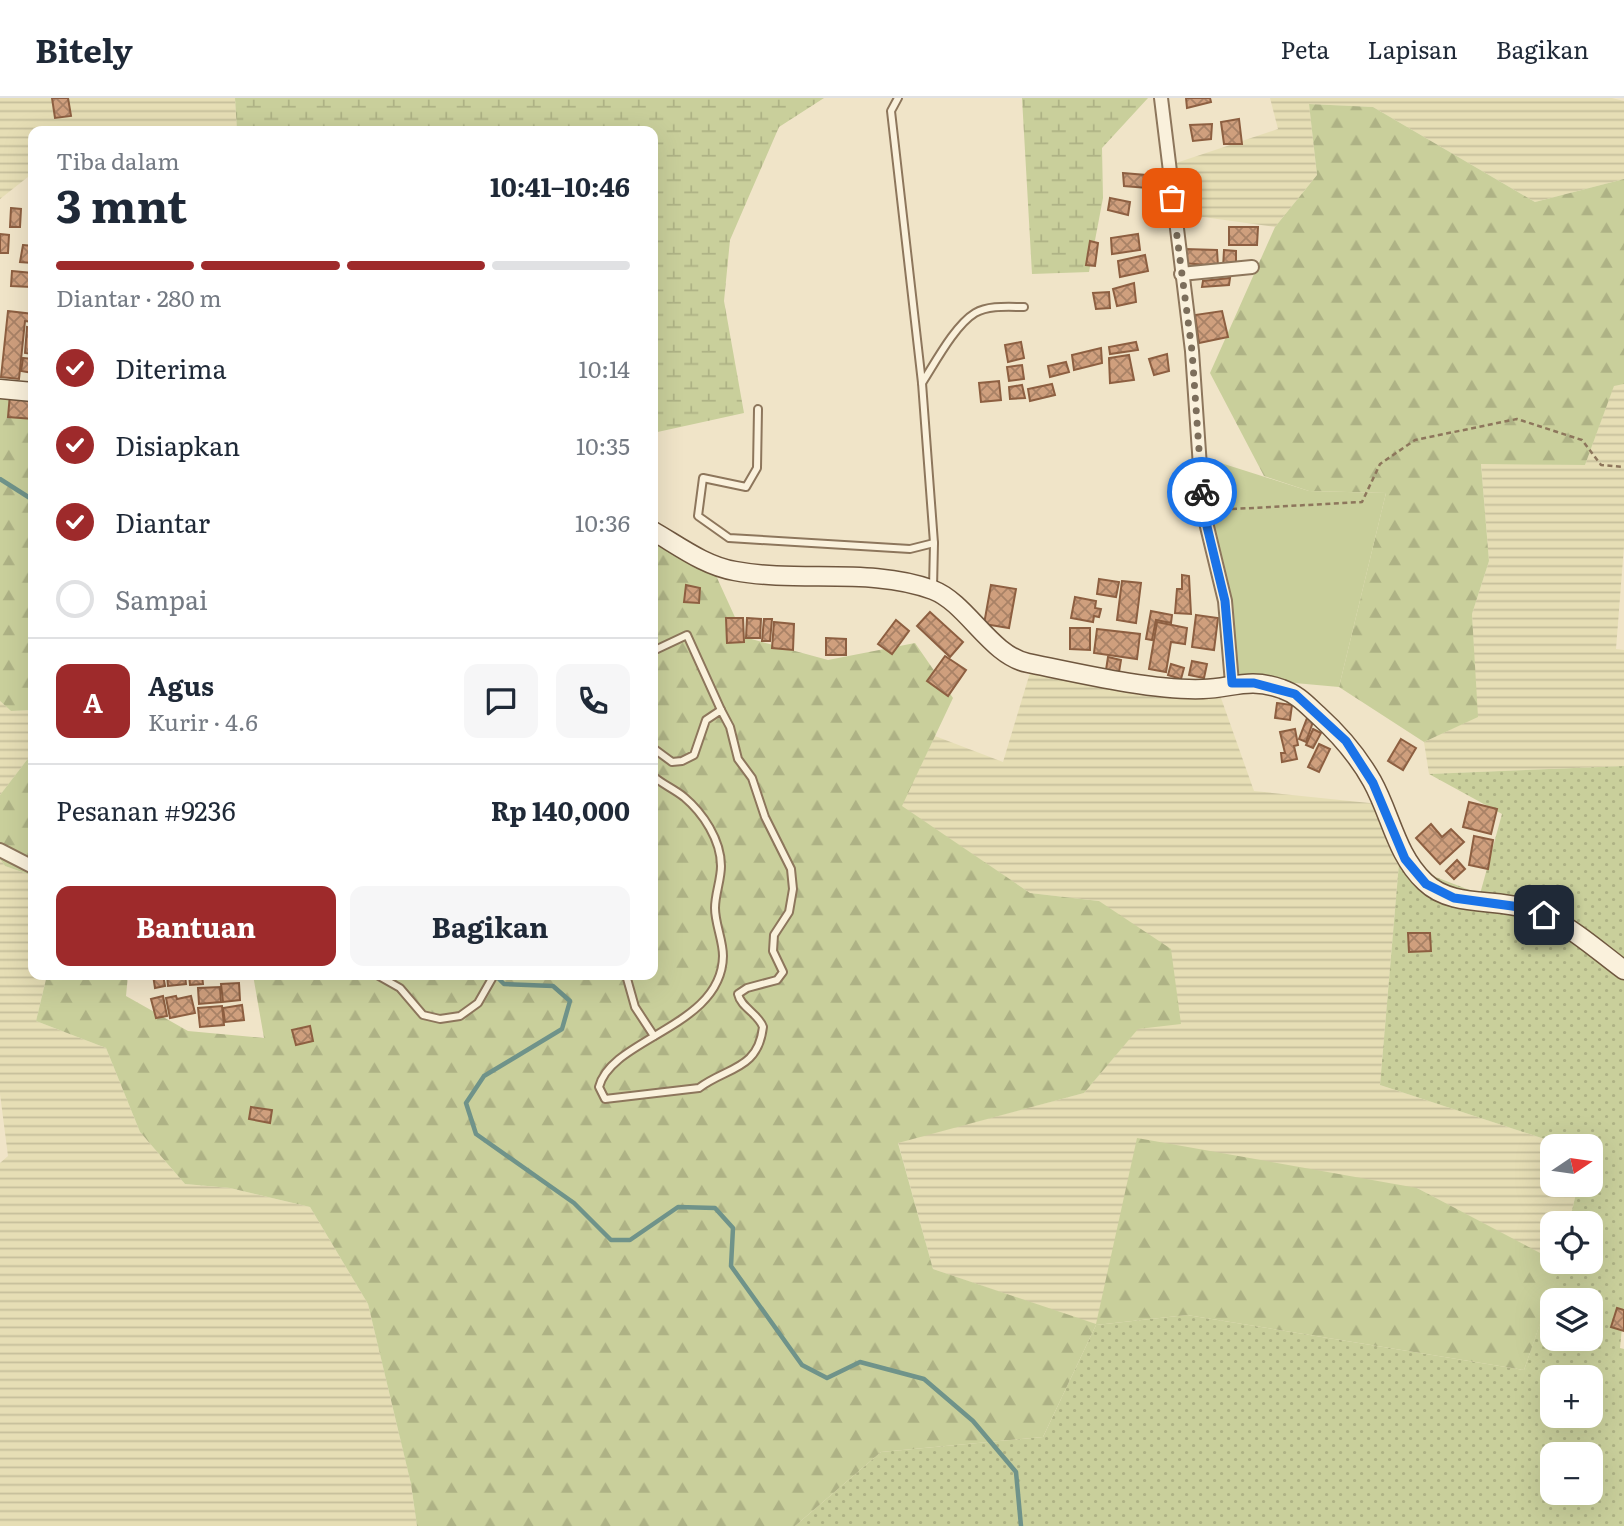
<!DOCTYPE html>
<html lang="id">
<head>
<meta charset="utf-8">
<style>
  :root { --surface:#fff; --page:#f6f6f7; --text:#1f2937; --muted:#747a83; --line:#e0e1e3; --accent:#9e2a2b }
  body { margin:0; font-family:Literata,serif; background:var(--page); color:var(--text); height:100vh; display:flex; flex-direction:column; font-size:26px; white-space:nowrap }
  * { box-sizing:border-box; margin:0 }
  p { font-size:23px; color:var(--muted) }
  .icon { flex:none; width:38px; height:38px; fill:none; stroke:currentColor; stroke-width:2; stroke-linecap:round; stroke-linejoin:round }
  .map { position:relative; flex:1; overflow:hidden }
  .panel { position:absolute; left:28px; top:28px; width:630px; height:854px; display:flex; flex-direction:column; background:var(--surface); border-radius:14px; box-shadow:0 7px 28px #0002 }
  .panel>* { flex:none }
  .needle { width:46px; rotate:77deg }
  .controls { position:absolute; left:1540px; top:1036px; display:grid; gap:14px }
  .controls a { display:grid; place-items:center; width:63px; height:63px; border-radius:14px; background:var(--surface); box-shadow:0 7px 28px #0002; font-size:35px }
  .pin { position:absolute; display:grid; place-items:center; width:60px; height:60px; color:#fff; margin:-30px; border-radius:14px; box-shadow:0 4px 10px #0006 }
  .courier { position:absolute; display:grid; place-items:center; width:70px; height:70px; margin:-35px; border:5px solid #1a73e8; border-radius:50%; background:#fff; color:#222; box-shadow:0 2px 9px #0007 }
  .headline em { font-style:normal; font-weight:700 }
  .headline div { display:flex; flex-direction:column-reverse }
  .headline { display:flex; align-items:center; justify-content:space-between; height:119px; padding:0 28px }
  h1 { font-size:46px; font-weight:700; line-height:52px }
  .bar { display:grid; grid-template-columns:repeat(4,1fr); gap:10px 7px; align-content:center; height:84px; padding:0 28px }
  .bar i { height:9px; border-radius:5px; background:var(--line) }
  .bar .active { background:var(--accent) }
  .bar p { grid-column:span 4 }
  .line { display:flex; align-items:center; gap:18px; padding:0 28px; border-top:2px solid var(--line) }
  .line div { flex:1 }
  .round { display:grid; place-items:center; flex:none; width:74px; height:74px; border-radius:14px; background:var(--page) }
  ol { padding:0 28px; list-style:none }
  li { display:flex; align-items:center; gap:21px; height:77px }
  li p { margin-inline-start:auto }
  li .icon { padding:7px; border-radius:50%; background:var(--accent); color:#fff; stroke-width:4 }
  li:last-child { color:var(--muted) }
  li i { width:38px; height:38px; border:4px solid var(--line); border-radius:50% }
  .button { display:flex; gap:14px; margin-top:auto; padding:14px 28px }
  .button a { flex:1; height:80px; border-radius:14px; background:var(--accent); color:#fff; font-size:28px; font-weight:700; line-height:80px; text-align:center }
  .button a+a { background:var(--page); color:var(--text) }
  header { display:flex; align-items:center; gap:42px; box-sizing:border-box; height:98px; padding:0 35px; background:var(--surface); border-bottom:2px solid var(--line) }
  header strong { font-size:33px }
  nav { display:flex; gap:38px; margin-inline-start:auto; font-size:24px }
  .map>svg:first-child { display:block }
  .farmland { fill:url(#farmland-rules) }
  .grass { fill:url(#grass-dots); fill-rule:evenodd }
  .forest { fill:url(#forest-firs) }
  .wetland { fill:url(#wetland-marsh) }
  .pitch { fill:#c9cf9b }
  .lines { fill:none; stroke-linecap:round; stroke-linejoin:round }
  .stream { stroke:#6f938a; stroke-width:4.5 }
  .building { fill:url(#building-cross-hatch); stroke:#8d5f41; stroke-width:2 }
  .lane-casing { stroke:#8d765c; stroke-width:10 }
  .street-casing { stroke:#8d765c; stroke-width:16 }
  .secondary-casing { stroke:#6f573f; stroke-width:21 }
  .path { stroke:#8d765c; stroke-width:2.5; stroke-dasharray:5 3.5; stroke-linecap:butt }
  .lane { stroke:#faf1dc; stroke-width:6 }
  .street { stroke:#faf1dc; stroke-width:12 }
  .secondary { stroke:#faf1dc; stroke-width:18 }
  .done { stroke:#7c6e5b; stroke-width:7; stroke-dasharray:0 12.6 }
  .route { stroke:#1a73e8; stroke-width:9 }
</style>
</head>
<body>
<header>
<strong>Bitely</strong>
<nav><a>Peta</a><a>Lapisan</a><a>Bagikan</a></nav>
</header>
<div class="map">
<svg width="1624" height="1428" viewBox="0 0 1624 1428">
  <defs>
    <pattern id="farmland-rules" width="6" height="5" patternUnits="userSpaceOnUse" patternTransform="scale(1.75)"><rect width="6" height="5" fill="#e6deb5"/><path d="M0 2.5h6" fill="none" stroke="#c6bf9b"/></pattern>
    <pattern id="grass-dots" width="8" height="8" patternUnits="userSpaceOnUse" patternTransform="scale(1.75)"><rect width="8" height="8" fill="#c9cf9b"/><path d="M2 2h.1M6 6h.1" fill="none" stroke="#aeb285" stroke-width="1.8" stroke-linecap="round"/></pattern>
    <pattern id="forest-firs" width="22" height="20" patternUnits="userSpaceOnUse" patternTransform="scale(1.75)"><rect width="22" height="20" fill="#c9cf9b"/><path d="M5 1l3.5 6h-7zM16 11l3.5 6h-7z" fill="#aeb285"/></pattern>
    <pattern id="wetland-marsh" width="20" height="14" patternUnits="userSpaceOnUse" patternTransform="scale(1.75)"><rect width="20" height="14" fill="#c9cf9b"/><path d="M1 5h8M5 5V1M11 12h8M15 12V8" fill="none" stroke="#aeb285"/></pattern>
    <pattern id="building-cross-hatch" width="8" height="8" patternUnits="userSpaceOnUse" patternTransform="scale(1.75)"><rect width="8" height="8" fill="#cf9f7d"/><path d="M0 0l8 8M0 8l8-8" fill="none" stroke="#a98266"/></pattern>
  </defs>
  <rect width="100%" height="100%" fill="#f0e4c8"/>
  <g class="farmland">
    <polygon points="0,0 235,0 237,33 33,33 33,75 0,101"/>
    <polygon points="1270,0 1612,0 1624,3 1624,81 1535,104 1373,9 1309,6 1317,77 1275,129 1181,116 1176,65 1278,31"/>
    <polygon points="1624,286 1624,448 1616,551 1624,552 1624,668 1429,676 1424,644 1477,619 1472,516 1489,463 1481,365 1585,367 1614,287"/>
    <polygon points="1032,568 1221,600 1254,693 1379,706 1399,765 1380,987 1566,1048 1552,1048 1552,1087 1578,1087 1569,1125 1552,1125 1552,1162 1417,1090 1096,1227 933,1171 898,1044 1084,995 1138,930 1099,803 1030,795 901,708 935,638 1003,664"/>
    <polygon points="0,603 11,613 33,612 33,654 0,697"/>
    <polygon points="0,761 5,768 33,778 33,877 47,877 36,923 106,950 140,1034 185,1086 230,1090 310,1109 368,1206 411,1386 417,1428 0,1428 0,1065 8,1058 0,996"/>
  </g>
  <path class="grass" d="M 1624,668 L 1624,1209 L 1620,1250 L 1624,1251 L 1624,1428 L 795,1428 L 881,1354 L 1043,1339 L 1096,1227 L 1187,1217 L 1524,1272 L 1561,1164 L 1591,1164 L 1591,1125 L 1569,1125 L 1578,1087 L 1591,1087 L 1591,1048 L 1566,1048 L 1380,987 L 1399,765 L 1480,796 L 1502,716 L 1429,676 ZM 1552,1202 L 1591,1202 L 1591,1241 L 1552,1241 ZM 1552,1279 L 1591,1279 L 1591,1318 L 1552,1318 ZM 1552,1356 L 1591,1356 L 1591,1395 L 1552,1395 Z"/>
  <g class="forest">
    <polygon points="1309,6 1373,9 1535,104 1624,81 1624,286 1614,288 1585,367 1481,366 1489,463 1472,516 1478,619 1424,644 1339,589 1386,395 1309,393 1264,378 1210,275 1275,129 1317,77"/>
    <polygon points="0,293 33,297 33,612 11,613 0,603"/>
    <polygon points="653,431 713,471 744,539 828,562 915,545 953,600 902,708 1030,795 1099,803 1171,851 1181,926 1138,931 1084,995 898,1045 933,1171 1096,1226 1137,1040 1417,1090 1561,1166 1524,1272 1187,1217 1096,1227 1043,1339 881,1354 795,1428 417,1428 411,1386 368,1206 310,1109 230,1090 185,1086 140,1034 106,950 36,923 47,877 128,877 126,898 188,933 264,940 253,877 653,877"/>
    <polygon points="33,654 33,778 5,768 0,761 0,697"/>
  </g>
  <g class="wetland">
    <polygon points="235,0 824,0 779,29 730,142 724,203 744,315 653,335 653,33 237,33"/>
    <polygon points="1022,0 1148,0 1102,50 1103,100 1089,174 1032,176"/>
  </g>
  <polygon class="pitch" points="1202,359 1309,393 1386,395 1339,589 1227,579"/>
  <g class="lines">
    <g class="stream">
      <polyline points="0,381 33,402"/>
      <polyline points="495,877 504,886 553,888 570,903 562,931 484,978 466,1005 476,1036 574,1105 611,1142 630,1142 678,1109 715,1110 733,1130 731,1168 802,1267 827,1280 860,1264 924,1281 973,1323 1016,1374 1021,1428"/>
    </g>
  </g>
  <g class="building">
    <polygon points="52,0 68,0 71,18 55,20"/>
    <polygon points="1186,0 1210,0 1211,4 1187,10"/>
    <polygon points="1239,21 1242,46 1224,46 1221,24"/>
    <polygon points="1212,26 1211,41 1193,43 1190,27"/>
    <polygon points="1123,75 1146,77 1147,90 1124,88"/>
    <polygon points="1110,100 1130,104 1128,117 1108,112"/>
    <polygon points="11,110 21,111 20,129 10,129"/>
    <polygon points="1229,129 1258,129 1257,147 1229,147"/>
    <polygon points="0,136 9,137 8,155 0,155"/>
    <polygon points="1138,136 1140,152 1112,156 1111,140"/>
    <polygon points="1090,143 1098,145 1095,168 1086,167"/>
    <polygon points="23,147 33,148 32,165 20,164"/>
    <polygon points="1185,151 1217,152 1218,168 1183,165"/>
    <polygon points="1224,152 1236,153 1236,171 1223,170"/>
    <polygon points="1145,157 1148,173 1120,179 1118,163"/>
    <polygon points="12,173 32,175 31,189 11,188"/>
    <polygon points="1230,180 1229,187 1202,189 1203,183"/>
    <polygon points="1134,185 1136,204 1117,208 1113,191"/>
    <polygon points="1109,194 1110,210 1096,211 1093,195"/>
    <polygon points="8,213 33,216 33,224 25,223 19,281 1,279"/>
    <polygon points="1222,213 1228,239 1199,245 1195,217"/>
    <polygon points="27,229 33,230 33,256 25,255"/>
    <polygon points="1021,244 1024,260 1008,264 1005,247"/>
    <polygon points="1136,244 1138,252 1110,256 1109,249"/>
    <polygon points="1101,250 1102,265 1074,272 1072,257"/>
    <polygon points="1167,256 1169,273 1154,277 1149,261"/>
    <polygon points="1129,257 1134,282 1110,285 1109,260"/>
    <polygon points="23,260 33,261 33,275 21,273"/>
    <polygon points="1066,264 1069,274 1050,279 1048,268"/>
    <polygon points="1022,267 1024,281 1009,283 1007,269"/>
    <polygon points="999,283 1001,302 981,304 979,285"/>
    <polygon points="1052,286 1055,297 1030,303 1028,291"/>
    <polygon points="1022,287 1025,300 1010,301 1009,289"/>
    <polygon points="10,296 33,298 33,321 8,319"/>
    <polygon points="1182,477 1189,478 1191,516 1175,515 1177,491 1182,491"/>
    <polygon points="1099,481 1119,484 1116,499 1097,496"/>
    <polygon points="1122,483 1141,485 1136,525 1117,522"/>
    <polygon points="686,487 700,490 699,505 684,504"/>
    <polygon points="991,487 1016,491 1009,530 984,526"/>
    <polygon points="1075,499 1096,503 1095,510 1101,511 1099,519 1094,518 1093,524 1071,520"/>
    <polygon points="1151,513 1172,517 1171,525 1156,522 1152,542 1146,541"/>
    <polygon points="930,514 963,544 950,559 917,528"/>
    <polygon points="1196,517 1218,520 1214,552 1192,549"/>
    <polygon points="726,520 743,520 744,544 727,545"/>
    <polygon points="747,520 761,521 760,540 746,540"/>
    <polygon points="764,521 772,521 770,543 762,543"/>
    <polygon points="896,522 909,533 892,556 878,546"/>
    <polygon points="774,524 794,526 793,552 772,550"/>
    <polygon points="1157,524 1187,530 1185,546 1171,544 1166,574 1149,571"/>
    <polygon points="1070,530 1090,530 1090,552 1070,551"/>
    <polygon points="1097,531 1140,536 1137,561 1094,555"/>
    <polygon points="826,540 846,541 846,557 826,557"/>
    <polygon points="945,558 966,572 948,598 927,583"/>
    <polygon points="1108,559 1121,562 1119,574 1106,572"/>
    <polygon points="1192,563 1207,566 1204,580 1189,577"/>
    <polygon points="1171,566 1184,570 1181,581 1168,577"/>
    <polygon points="1277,605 1292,607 1290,622 1275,620"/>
    <polygon points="1309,615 1315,618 1306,644 1299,641"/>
    <polygon points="1295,631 1298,647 1294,648 1297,661 1282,664 1281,655 1285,655 1280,634"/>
    <polygon points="1313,631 1321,635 1313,650 1306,647"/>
    <polygon points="1401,641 1416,650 1403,672 1388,663"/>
    <polygon points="1319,646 1330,651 1319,674 1308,669"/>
    <polygon points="1469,704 1497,711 1491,736 1463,729"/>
    <polygon points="1431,726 1442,739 1451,731 1464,744 1440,766 1416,740"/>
    <polygon points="1474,738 1493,742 1488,771 1469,767"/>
    <polygon points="1457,762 1465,771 1454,781 1446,773"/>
    <polygon points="1408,835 1430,835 1431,853 1409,854"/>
    <polygon points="153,877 163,877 165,888 155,890"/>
    <polygon points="167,877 185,877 186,886 168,888"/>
    <polygon points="189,877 202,877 203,886 190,887"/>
    <polygon points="239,885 240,902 223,904 221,886"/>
    <polygon points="220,889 221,904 199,906 198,890"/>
    <polygon points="163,898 167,918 156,920 151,901"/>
    <polygon points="176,898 177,901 191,898 195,915 170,920 166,900"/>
    <polygon points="242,907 244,922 225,924 223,910"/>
    <polygon points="222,908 224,927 200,929 198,910"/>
    <polygon points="310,928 313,943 296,947 292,932"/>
    <polygon points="251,1009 272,1012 270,1025 249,1021"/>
    <polygon points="1617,1210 1624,1212 1624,1233 1611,1229"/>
  </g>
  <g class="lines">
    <g class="lane-casing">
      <g id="lane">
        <polyline points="898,0 891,13 922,285 934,445 933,490"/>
        <path d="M 922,285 C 935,265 955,227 975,215 C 989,207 1009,209 1024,209"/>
        <polyline points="758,311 757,370 746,389 703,380 698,418 729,440 910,451 934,445"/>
        <polyline points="653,553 687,537 721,612"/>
        <path d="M 653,650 L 672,664 L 682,663 L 694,657 L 706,622 L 721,612 L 730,629 L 738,661 L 752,680 L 765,719 L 791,771 L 793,791 L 789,814 L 774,837 L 773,853 L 783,874 L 777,882 L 747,890 L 738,896 C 741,910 758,915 763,929 C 758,972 727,969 699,990 L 605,1001 L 599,989 C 611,940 722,929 723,858 C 723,842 715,826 715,810 C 715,796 721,782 721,768 C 721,742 703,715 684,699 C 674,691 662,686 653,678"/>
        <polyline points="377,877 400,890 423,917 440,921 460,918 478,905 494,877"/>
        <polyline points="626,877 635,909 654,938"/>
      </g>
    </g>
    <g class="street-casing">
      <g id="street">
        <polyline points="1161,0 1192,253 1203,412 1225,503 1232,585"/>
        <polyline points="1181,176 1252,169"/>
        <polyline points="0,752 33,769"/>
      </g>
    </g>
    <g class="secondary-casing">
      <g id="secondary">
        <polyline points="0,291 33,294"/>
        <path d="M 653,433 C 679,448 705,468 735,473 C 799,485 872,469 933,492 C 967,505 991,558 1028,565 C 1077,575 1154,593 1203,591 C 1233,590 1249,579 1282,591 C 1297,596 1307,607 1318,617 C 1340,637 1358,658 1372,683 C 1391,717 1396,757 1425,784 C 1452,810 1495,800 1528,811 C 1565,822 1594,850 1624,872"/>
      </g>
    </g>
    <polyline class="path" points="1215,412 1362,404 1380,366 1415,342 1517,321 1582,342 1601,367 1624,369"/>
    <use href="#lane" class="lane"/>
    <use href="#street" class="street"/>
    <use href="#secondary" class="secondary"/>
  </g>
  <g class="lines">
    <polyline class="done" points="1172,100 1192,253 1202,394"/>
    <polyline class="route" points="1202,394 1203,412 1225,503 1232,585 1254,585 1295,596 1346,643 1373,685 1405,761 1426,786 1454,800 1527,810 1544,817"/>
  </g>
</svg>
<div class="controls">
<a><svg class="needle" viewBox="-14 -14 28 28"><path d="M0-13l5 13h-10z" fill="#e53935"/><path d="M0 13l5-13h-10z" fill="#747a83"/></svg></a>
<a><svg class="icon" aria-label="locate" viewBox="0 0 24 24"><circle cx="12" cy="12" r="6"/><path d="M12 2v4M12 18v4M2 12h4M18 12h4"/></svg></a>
<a><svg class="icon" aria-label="layers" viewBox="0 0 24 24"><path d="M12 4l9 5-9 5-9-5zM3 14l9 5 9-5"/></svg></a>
<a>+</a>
<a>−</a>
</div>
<div class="pin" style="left:1172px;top:100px;background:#ea580c"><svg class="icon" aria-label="bag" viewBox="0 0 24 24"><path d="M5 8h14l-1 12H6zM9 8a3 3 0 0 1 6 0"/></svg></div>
<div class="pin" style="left:1544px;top:817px;background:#1f2937"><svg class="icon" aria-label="home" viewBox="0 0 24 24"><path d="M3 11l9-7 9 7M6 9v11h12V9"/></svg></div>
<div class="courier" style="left:1202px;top:394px"><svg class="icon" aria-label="bike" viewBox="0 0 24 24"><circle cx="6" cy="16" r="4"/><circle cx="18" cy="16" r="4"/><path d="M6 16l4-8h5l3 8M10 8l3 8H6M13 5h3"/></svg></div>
<section class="panel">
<div class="headline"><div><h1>3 mnt</h1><p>Tiba dalam</p></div><em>10:41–10:46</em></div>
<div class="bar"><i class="active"></i><i class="active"></i><i class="active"></i><i></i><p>Diantar · 280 m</p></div>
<ol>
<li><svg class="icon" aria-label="check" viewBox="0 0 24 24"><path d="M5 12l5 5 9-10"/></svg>Diterima<p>10:14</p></li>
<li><svg class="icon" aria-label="check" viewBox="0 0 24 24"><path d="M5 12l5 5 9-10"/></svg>Disiapkan<p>10:35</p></li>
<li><svg class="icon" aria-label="check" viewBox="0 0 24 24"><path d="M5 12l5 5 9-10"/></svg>Diantar<p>10:36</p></li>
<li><i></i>Sampai</li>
</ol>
<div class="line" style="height:126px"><b class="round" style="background:var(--accent);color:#fff">A</b><div><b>Agus</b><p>Kurir · 4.6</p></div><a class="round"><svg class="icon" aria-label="chat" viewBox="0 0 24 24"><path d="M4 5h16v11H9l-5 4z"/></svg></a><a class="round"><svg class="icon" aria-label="phone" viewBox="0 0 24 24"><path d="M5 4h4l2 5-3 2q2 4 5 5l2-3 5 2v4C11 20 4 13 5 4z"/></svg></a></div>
<div class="line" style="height:91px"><div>Pesanan #9236</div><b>Rp 140,000</b></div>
<div class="button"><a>Bantuan</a><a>Bagikan</a></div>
</section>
</div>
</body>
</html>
